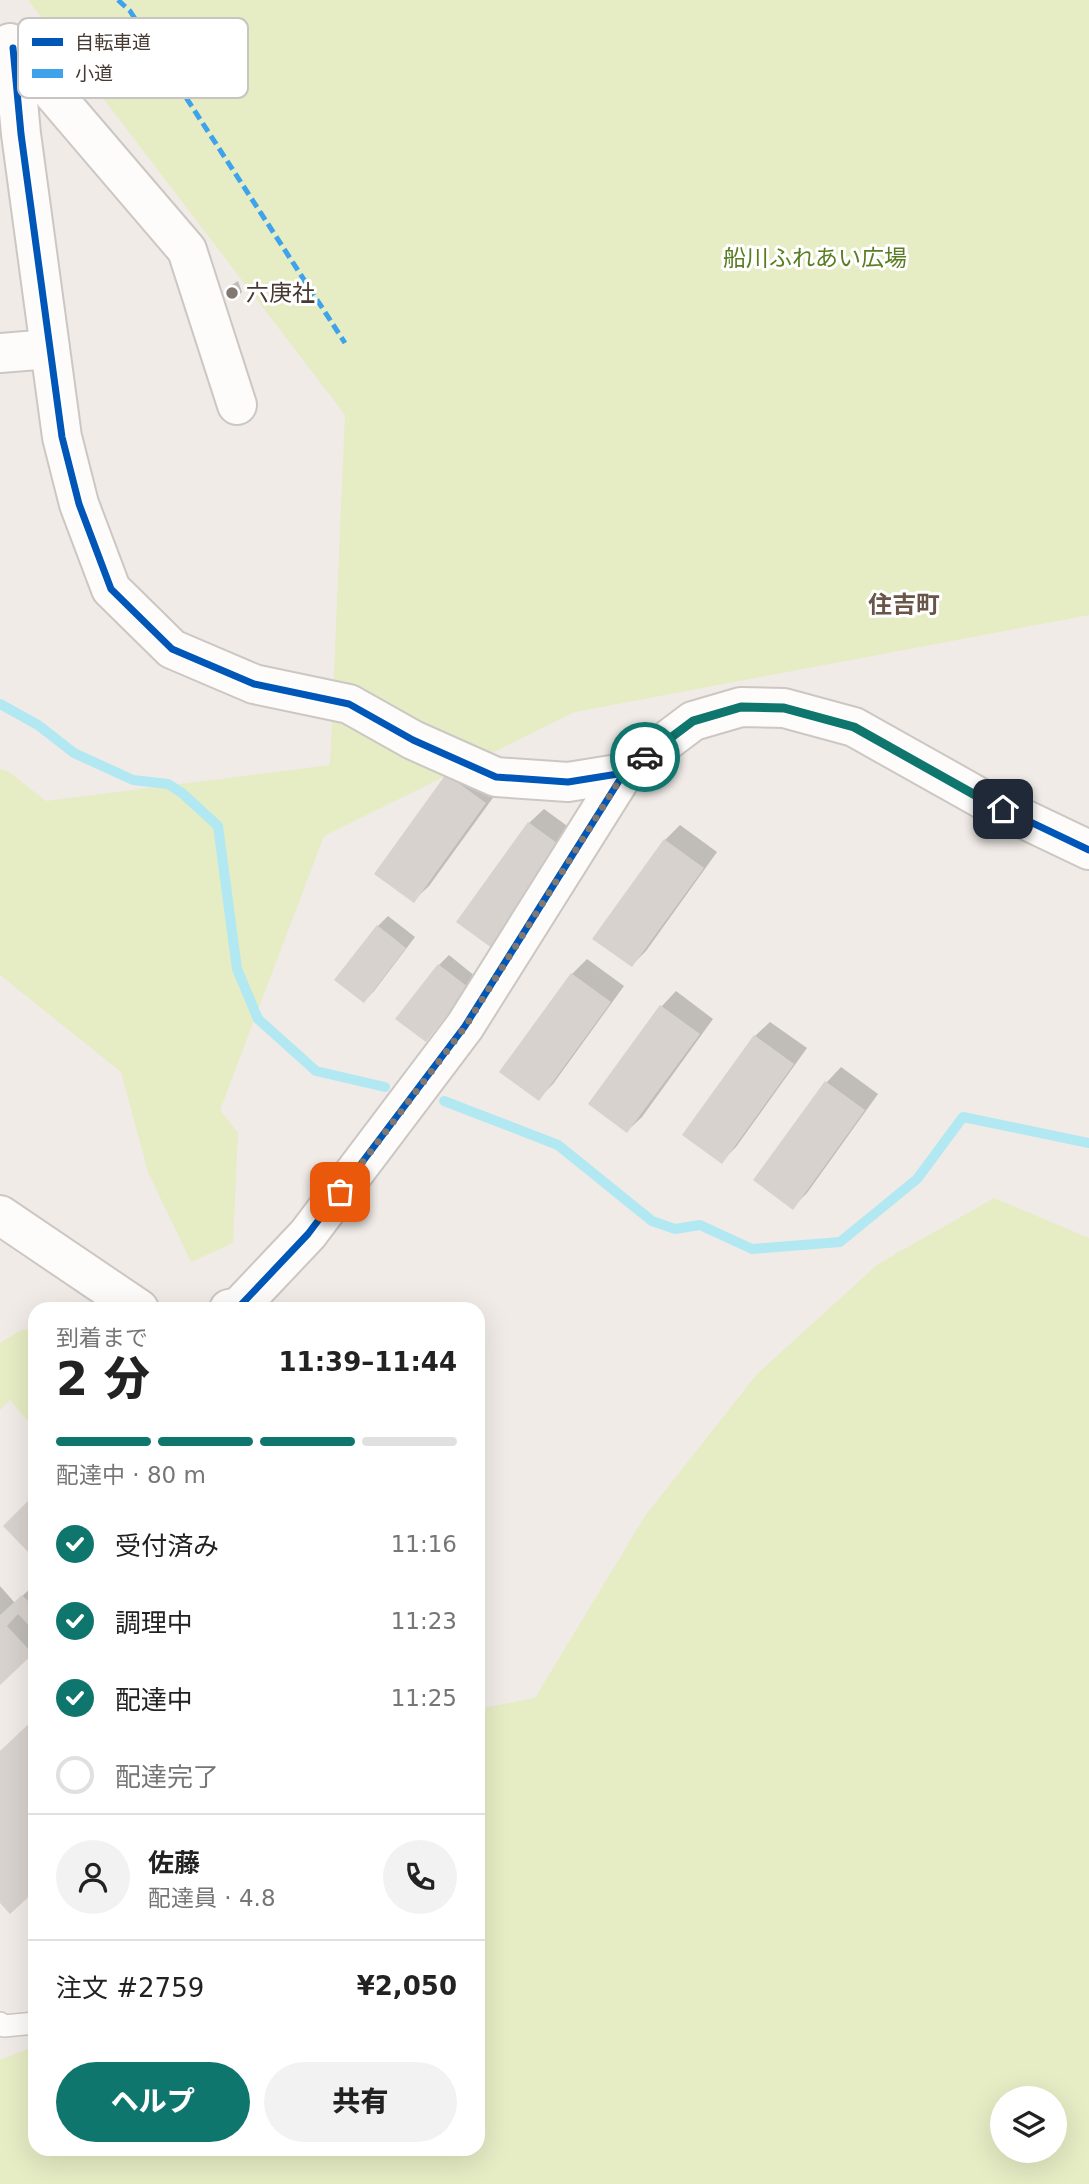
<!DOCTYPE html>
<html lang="ja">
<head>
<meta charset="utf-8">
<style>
  :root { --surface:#fff; --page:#f2f2f2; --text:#222; --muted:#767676; --line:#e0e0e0; --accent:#0f766e }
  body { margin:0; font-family:"DejaVu Sans","Noto Sans JP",sans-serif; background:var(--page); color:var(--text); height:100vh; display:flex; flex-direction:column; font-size:26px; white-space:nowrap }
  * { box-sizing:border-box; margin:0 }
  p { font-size:23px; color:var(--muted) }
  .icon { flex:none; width:38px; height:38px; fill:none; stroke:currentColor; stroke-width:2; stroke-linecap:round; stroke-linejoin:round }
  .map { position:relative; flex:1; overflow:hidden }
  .sheet { position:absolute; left:28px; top:1302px; width:457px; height:854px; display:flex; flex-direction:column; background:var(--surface); border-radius:21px; box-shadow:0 7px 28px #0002 }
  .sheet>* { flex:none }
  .fabs { position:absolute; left:990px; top:2086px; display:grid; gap:14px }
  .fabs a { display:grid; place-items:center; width:77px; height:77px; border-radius:50%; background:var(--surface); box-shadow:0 7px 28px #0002; font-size:35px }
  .pin { position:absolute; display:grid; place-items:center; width:60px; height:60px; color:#fff; margin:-30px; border-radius:14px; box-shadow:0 4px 10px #0006 }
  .courier { position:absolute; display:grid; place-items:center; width:70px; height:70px; margin:-35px; border:5px solid #0f766e; border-radius:50%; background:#fff; color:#222; box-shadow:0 2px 9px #0007 }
  .headline em { font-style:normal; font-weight:800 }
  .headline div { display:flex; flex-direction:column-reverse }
  .headline { display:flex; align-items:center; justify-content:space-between; height:119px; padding:0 28px }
  h1 { font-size:46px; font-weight:800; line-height:52px }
  .bar { display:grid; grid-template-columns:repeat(4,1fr); gap:10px 7px; align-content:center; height:84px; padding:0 28px }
  .bar i { height:9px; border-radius:5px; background:var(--line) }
  .bar .on { background:var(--accent) }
  .bar p { grid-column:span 4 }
  .line { display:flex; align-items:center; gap:18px; padding:0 28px; border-top:2px solid var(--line) }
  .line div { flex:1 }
  .round { display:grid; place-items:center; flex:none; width:74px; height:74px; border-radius:37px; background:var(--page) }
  ol { padding:0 28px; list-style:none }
  li { display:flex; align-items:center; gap:21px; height:77px }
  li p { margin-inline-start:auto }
  li .icon { padding:7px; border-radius:50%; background:var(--accent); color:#fff; stroke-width:4 }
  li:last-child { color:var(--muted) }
  li i { width:38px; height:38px; border:4px solid var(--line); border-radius:50% }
  .button { display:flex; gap:14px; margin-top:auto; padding:14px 28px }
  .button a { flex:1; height:80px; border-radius:42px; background:var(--accent); color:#fff; font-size:28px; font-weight:800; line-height:80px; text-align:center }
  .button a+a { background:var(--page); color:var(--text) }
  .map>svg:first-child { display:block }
  .green { fill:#e6ecc4; fill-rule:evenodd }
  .shadow { fill:#0003 }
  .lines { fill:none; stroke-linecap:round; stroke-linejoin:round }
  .stream { stroke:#b2e8f2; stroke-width:10 }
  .building { fill:#d8d2ce }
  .lane-casing { stroke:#ccc7c3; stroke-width:24 }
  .street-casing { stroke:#ccc7c3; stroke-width:42 }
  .lane { stroke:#fdfcfb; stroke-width:21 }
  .street { stroke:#fdfcfb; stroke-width:38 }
  .quiet { stroke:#3fa3eb; stroke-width:5; stroke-dasharray:10 5; stroke-linecap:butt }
  .cycleway-casing { stroke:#fff; stroke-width:11 }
  .cycleway { stroke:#0057b8; stroke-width:7 }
  .done { stroke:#827872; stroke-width:7; stroke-dasharray:0 12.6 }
  .route { stroke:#0f766e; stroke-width:9 }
  .poi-dot { fill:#827872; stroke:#fff; stroke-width:2.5 }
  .labels { text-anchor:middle; stroke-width:6; stroke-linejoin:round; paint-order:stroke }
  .park-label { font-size:23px; fill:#597d20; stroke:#fff }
  .poi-label { font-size:23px; fill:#463a33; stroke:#fff; text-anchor:start }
  .neighbourhood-label { font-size:24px; font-weight:bold; fill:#6a5549; stroke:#fff }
  .key { fill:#fff; stroke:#c8c4c2; stroke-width:2 }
  .key-label { font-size:19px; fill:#463a33 }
</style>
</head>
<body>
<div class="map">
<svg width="1089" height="2184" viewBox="0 0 1089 2184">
  <rect width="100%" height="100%" fill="#f0ebe7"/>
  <g class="green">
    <polygon points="28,0 1089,0 1089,615 575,712 324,836 220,1110 238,1133 233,1243 191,1262 148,1172 121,1072 0,975 0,769 9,772 46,801 330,765 345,415"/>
    <path d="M 994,1198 L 1089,1238 L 1089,2184 L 0,2184 L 0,2060 L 35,2046 L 35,2149 L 478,2149 L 478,1709 L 535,1698 L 645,1516 L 757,1374 L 878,1264 ZM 1055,2098 L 1055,2151 L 1003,2151 L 1003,2098 Z"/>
    <polygon points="23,1329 35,1331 35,1429 10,1400 0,1410 0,1343"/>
  </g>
  <g class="shadow">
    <polygon points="238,281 242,292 237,297 227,288"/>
    <polygon points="462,761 500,788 429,886 414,900 377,874"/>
    <polygon points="544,809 581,836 510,934 529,823"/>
    <polygon points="680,825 717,852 646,951 632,965 594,938 665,840"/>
    <polygon points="388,916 415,937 374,991 364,1001 378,926"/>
    <polygon points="449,955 476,977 435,1030 439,965"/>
    <polygon points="587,959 624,986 553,1084 538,1099 501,1072 572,974"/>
    <polygon points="676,991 713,1019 642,1117 627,1131 590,1104 662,1006"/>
    <polygon points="770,1022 807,1048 736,1147 722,1161 755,1036"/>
    <polygon points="841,1067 878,1094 807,1193 793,1207 756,1180 827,1082"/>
    <polygon points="35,1584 35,1650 0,1683 0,1586 15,1603"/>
  </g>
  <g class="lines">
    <g class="stream">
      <polyline points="0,704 38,725 74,753 133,780 168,784 182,793 218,826 237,969 258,1019 316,1071 385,1087"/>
      <polyline points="444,1101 558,1145 652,1221 675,1229 700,1225 752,1249 840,1242 917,1179 963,1117 1089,1143"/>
    </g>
  </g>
  <g class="building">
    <polygon points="233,285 238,298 230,301 225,288"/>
    <polygon points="446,774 486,803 414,903 374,874"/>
    <polygon points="528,822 568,851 496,951 456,922"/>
    <polygon points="664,839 704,868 632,967 592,939"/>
    <polygon points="377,925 406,948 364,1003 334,980"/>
    <polygon points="438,964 468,987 426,1042 395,1019"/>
    <polygon points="571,973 611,1002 539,1101 499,1072"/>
    <polygon points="660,1005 700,1034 627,1133 588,1104"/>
    <polygon points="754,1035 794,1064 722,1164 682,1135"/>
    <polygon points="825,1081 865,1110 793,1210 753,1180"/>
    <polygon points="35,1494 35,1559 3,1526"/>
    <polygon points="22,1595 35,1608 35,1632 18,1614 7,1626 33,1654 0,1685 0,1615"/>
    <polygon points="35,1718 35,1891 10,1914 0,1903 0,1751"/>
  </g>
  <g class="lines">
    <g class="lane-casing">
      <polyline id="lane" points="0,2023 4,2026 35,2023"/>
    </g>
    <g class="street-casing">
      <g id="street">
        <polyline points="10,43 187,250 237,405"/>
        <polyline points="13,48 21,134 62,437 79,504 111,589 172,649 254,684 349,704 413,740 496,777 568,782 624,773"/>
        <polyline points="0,353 50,349"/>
        <polyline points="0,1215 139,1309"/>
        <polyline points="229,1309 239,1307 308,1234 465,1026 624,773 693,721 741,707 784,708 854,727 984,800 1089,850"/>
      </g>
    </g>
    <use href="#lane" class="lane"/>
    <use href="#street" class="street"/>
    <polyline class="quiet" points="118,0 130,11 345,343"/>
    <g class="cycleway-casing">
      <g id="cycleway">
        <polyline points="13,48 21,134 62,437 79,504 111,589 172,649 254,684 349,704 413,740 496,777 568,782 624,773"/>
        <polyline points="229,1309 239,1307 308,1234 465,1026 624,773 693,721 741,707 784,708 854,727 984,800 1089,850"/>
      </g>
    </g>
    <use href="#cycleway" class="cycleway"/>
  </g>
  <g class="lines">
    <polyline class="done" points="340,1192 465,1027 624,773 645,757"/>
    <polyline class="route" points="645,757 693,721 741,707 784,708 854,727 984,800 1003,809"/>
  </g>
  <circle class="poi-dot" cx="232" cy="293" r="7"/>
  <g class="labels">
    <g class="park-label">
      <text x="815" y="266">船川ふれあい広場</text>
    </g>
    <g class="poi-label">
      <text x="246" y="301">六庚社</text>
    </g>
    <g class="neighbourhood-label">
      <text x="904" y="613">住吉町</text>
    </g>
  </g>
  <rect x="18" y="18" width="230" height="80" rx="10" class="key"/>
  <rect x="32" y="38" width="31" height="8" fill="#0057b8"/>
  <rect x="32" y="69" width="31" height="9" fill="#3fa3eb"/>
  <g class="key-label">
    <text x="75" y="49">自転車道</text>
    <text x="75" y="80">小道</text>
  </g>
</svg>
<div class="fabs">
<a><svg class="icon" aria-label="layers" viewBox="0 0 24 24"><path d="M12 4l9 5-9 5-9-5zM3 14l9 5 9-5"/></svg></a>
</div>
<div class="pin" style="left:340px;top:1192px;background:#ea580c"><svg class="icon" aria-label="bag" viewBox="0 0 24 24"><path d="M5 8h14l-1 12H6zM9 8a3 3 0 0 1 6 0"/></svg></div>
<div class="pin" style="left:1003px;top:809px;background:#1f2937"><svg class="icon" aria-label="home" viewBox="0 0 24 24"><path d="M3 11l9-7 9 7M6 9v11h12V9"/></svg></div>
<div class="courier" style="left:645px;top:757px"><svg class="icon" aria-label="car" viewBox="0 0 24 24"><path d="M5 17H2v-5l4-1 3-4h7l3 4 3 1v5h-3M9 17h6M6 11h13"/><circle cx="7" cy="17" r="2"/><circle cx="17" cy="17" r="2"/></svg></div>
<section class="sheet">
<div class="headline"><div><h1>2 分</h1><p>到着まで</p></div><em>11:39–11:44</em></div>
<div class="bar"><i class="on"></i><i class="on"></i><i class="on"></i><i></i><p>配達中 · 80 m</p></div>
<ol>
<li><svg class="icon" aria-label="check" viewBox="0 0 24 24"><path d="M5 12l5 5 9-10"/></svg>受付済み<p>11:16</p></li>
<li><svg class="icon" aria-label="check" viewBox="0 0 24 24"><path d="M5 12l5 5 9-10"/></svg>調理中<p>11:23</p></li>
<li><svg class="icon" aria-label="check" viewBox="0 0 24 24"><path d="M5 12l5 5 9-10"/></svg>配達中<p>11:25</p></li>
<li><i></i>配達完了</li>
</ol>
<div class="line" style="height:126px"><a class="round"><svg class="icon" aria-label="person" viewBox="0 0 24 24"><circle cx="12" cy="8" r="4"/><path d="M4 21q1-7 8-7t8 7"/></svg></a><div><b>佐藤</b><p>配達員 · 4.8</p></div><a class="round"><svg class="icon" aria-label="phone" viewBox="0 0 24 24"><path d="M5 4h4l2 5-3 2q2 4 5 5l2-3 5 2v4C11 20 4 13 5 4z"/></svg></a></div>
<div class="line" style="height:91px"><div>注文 #2759</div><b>¥2,050</b></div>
<div class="button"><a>ヘルプ</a><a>共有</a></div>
</section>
</div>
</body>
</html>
